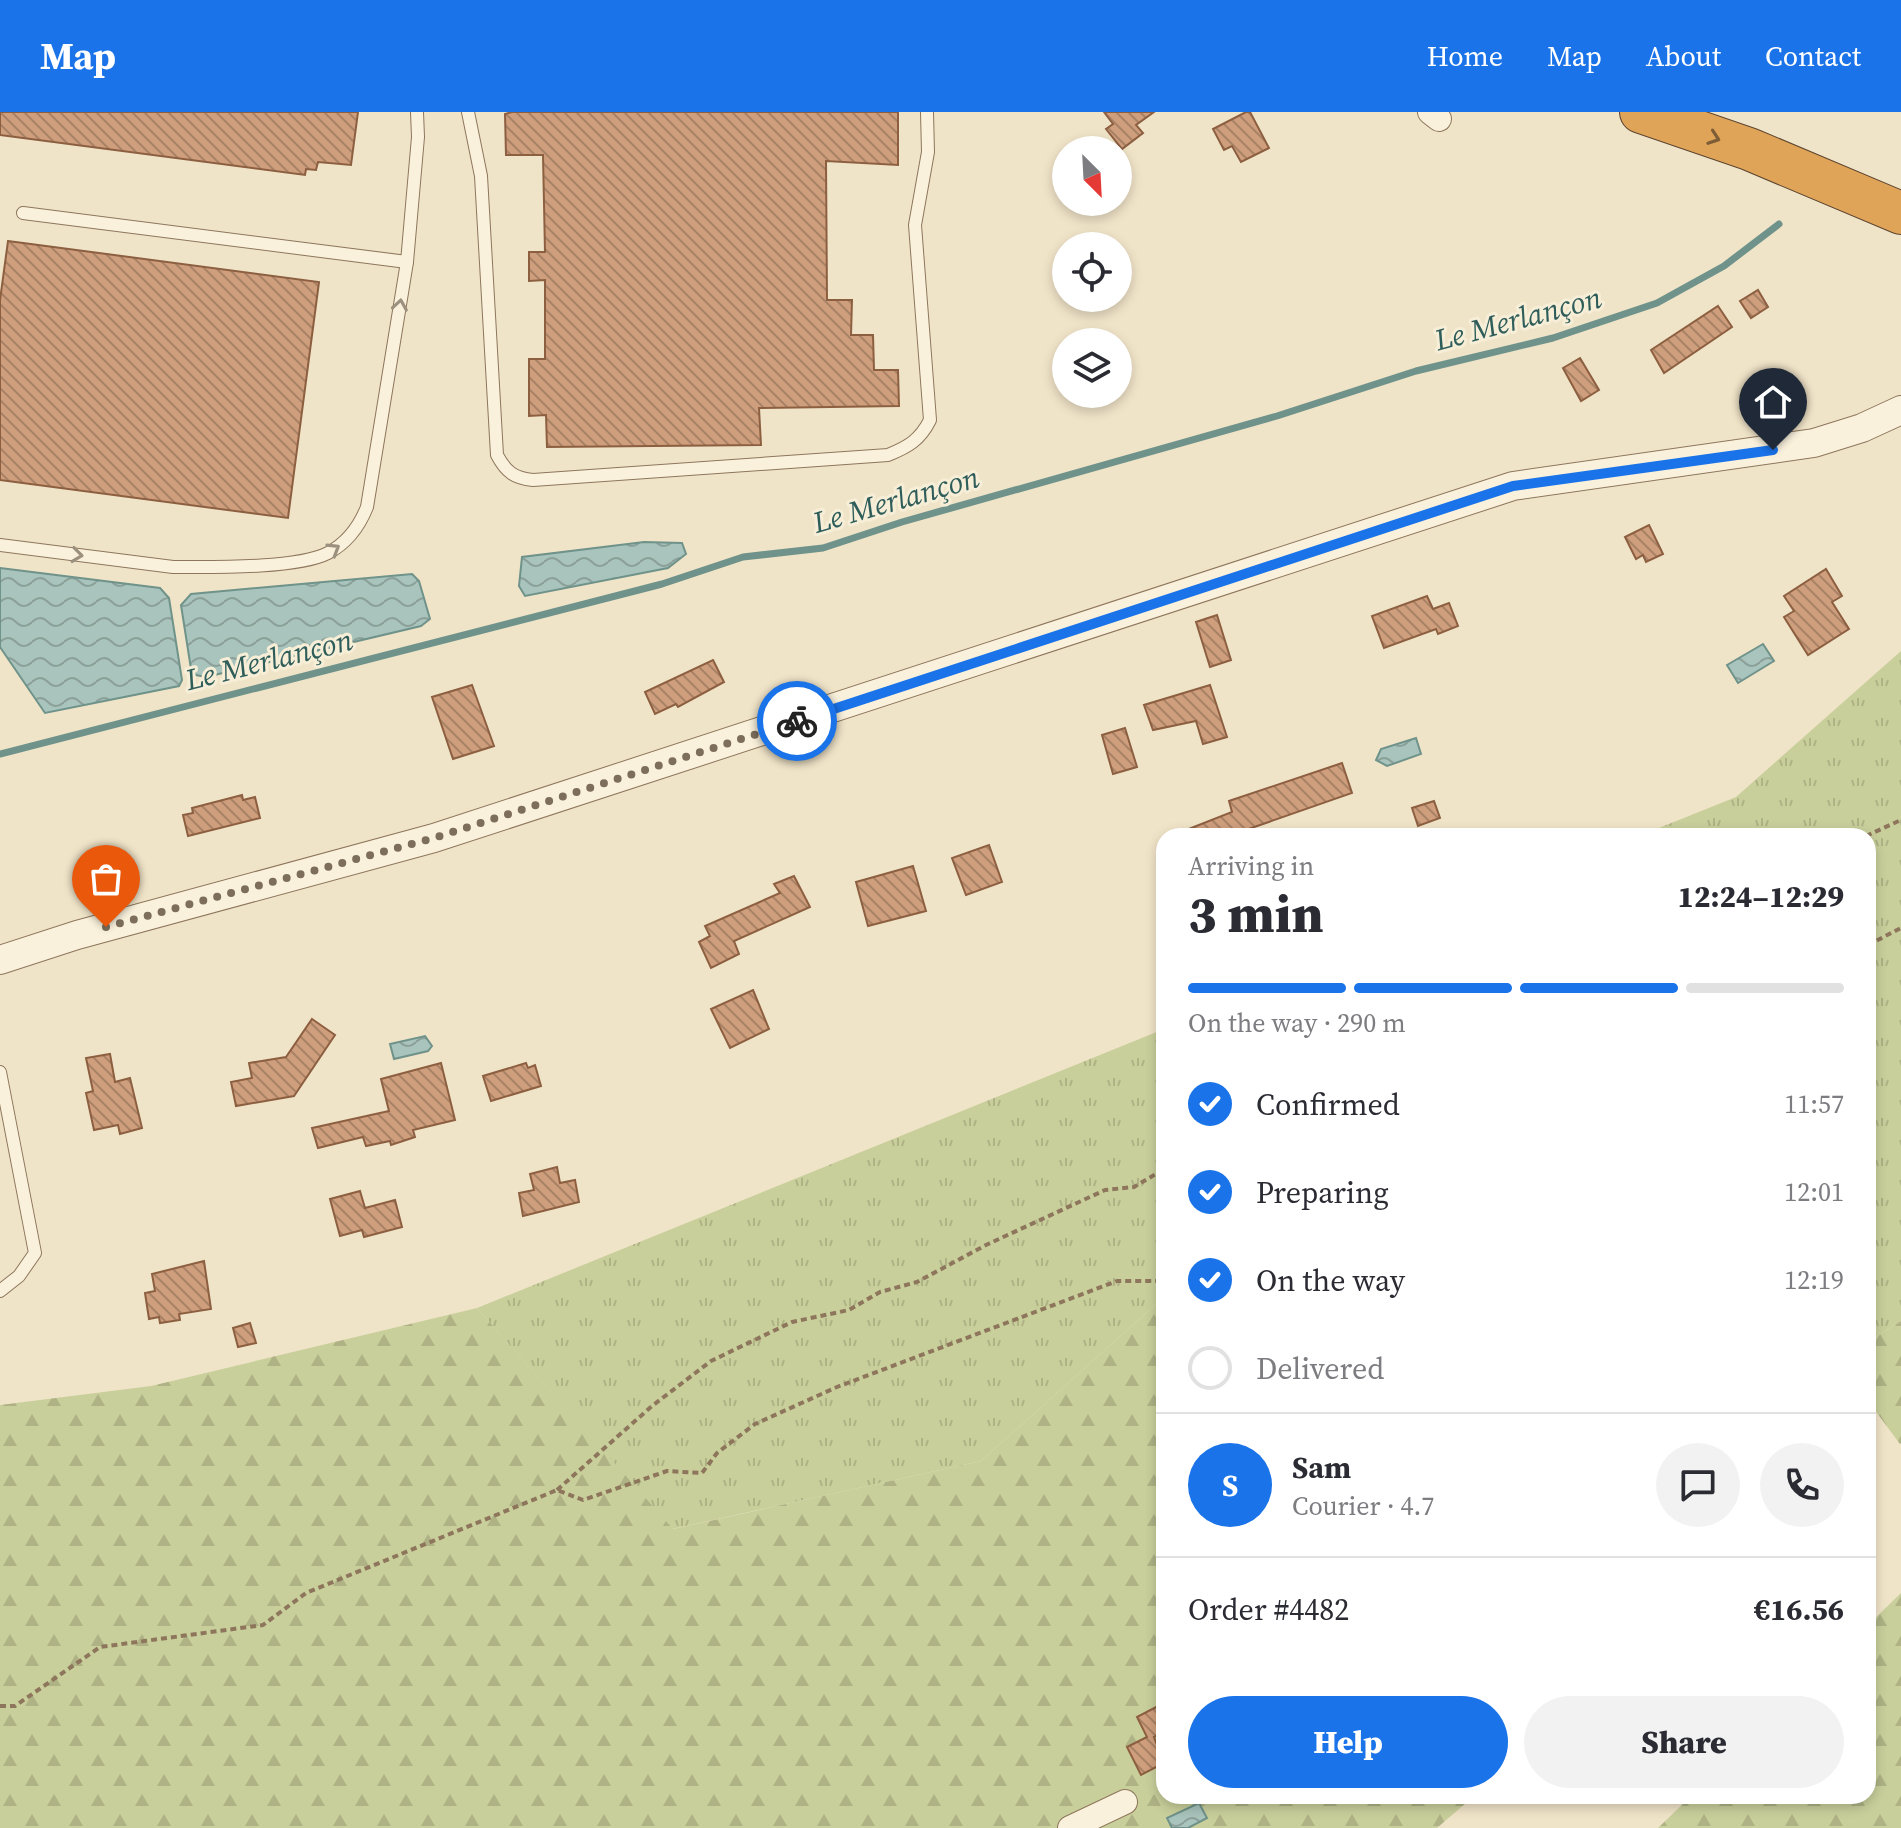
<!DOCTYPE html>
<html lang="en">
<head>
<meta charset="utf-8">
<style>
  :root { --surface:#fff; --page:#f2f2f3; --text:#2b2b33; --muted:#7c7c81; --line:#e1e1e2; --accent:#1a73e8 }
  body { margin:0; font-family:"Source Serif 4",serif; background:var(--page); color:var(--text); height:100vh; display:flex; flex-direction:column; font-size:30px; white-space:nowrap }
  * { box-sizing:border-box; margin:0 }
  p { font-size:26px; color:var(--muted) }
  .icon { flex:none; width:44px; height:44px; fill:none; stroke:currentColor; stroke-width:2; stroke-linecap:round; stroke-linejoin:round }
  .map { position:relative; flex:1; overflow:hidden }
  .sheet { position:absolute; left:1156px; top:716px; width:720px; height:976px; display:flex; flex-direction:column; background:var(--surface); border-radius:24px; box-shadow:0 4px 12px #0003 }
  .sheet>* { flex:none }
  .needle { width:52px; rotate:156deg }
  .controls { position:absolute; left:1052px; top:24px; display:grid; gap:16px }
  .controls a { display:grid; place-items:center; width:80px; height:80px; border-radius:50%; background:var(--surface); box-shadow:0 4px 12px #0003; font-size:40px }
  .pin { position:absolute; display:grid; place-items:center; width:68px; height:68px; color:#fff; margin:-82px -34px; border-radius:50% 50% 50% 0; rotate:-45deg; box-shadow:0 0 8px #0007 }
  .pin .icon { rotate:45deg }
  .courier { position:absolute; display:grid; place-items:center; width:80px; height:80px; margin:-40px; border:6px solid #1a73e8; border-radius:50%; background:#fff; color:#222; box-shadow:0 2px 10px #0007 }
  .headline em { font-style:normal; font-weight:800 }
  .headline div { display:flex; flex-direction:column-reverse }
  .headline { display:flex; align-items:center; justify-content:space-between; height:136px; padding:0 32px }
  h1 { font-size:52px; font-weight:800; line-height:60px }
  .bar { display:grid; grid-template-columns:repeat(4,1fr); gap:12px 8px; align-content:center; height:96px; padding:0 32px }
  .bar i { height:10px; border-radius:6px; background:var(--line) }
  .bar .on { background:var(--accent) }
  .bar p { grid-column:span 4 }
  .line { display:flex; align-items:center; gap:20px; padding:0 32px; border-top:2px solid var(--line) }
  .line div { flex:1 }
  .round { display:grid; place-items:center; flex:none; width:84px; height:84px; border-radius:42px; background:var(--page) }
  ol { padding:0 32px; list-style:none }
  li { display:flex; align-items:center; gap:24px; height:88px }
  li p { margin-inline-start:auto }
  li .icon { padding:8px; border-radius:50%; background:var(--accent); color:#fff; stroke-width:4 }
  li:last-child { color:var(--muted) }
  li i { width:44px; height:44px; border:4px solid var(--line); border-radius:50% }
  .action { display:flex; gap:16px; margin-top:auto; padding:16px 32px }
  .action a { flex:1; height:92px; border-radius:48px; background:var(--accent); color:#fff; font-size:32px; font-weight:800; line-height:92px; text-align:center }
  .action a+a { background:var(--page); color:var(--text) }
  header { display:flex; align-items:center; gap:48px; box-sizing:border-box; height:112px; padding:0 40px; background:var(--accent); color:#fff }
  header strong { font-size:38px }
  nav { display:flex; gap:44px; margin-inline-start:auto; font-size:28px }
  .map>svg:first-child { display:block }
  .grass { fill:url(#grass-tufts) }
  .forest { fill:url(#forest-firs) }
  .water { fill:url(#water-waves); stroke:#6f938a; stroke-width:2 }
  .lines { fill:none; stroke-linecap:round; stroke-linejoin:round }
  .stream { stroke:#6f938a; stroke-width:7 }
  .building { fill:url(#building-back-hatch); stroke:#8d5f41; stroke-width:2 }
  .service-casing { stroke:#8d765c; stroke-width:14 }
  .minor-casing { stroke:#8d765c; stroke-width:26 }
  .tertiary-casing { stroke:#8d765c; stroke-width:30 }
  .motorway-casing { stroke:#5b4430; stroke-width:44 }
  .path { stroke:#8d765c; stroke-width:4; stroke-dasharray:6 4; stroke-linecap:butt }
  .service { stroke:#faf1dc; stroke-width:12 }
  .minor { stroke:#faf1dc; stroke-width:24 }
  .tertiary { stroke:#faf1dc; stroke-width:28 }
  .motorway { stroke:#e0a458; stroke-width:42 }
  .oneway { stroke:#7e5d36 }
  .oneway2 { stroke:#9c907e }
  .done { stroke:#7c6e5b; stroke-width:8; stroke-dasharray:0 14.4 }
  .route { stroke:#1a73e8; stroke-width:10 }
  .labels { text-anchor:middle; stroke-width:6; stroke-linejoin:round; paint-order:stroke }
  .water-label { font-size:30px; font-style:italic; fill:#2f5d5a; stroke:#f7eed8 }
</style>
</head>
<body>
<header>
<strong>Map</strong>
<nav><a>Home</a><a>Map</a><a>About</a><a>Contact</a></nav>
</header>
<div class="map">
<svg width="1901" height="1716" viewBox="0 0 1901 1716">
  <defs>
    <pattern id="grass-tufts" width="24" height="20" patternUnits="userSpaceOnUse" patternTransform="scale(2)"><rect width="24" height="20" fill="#c9cf9b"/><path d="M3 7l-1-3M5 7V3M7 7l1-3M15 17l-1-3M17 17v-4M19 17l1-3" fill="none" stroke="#aeb285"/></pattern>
    <pattern id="forest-firs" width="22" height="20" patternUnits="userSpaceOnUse" patternTransform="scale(2)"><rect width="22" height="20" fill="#c9cf9b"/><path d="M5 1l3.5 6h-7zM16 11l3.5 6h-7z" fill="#aeb285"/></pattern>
    <pattern id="water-waves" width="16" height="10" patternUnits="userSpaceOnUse" patternTransform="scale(2)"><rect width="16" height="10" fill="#a9c4bc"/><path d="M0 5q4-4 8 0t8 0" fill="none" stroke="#8ba098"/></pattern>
    <pattern id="building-back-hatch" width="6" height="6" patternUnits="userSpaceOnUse" patternTransform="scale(2)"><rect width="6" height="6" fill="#cf9f7d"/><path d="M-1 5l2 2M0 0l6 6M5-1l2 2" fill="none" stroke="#a98266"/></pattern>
  </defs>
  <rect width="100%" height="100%" fill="#f0e4c8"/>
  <g class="grass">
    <polygon points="1901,539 1901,1209 1868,1230 1868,724 1639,724 1736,685"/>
    <polygon points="1164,917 1164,1185 981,1349 672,1417 477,1196"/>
  </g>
  <g class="forest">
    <polygon points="1164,1185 1164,1684 1474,1684 1437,1716 0,1716 0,1293 151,1274 477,1196 673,1417 981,1349"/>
    <polygon points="1901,1209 1901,1331 1900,1332 1868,1289 1868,1230"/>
    <polygon points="1901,1481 1901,1716 1658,1716 1691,1684 1868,1684 1868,1513"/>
  </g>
  <g class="water">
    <polygon points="644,430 682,431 686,442 668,456 525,484 519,474 522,445"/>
    <polygon points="0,456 160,476 169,486 182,568 179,574 45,601 0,535"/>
    <polygon points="412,462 419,469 430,507 421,514 206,565 196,563 191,557 181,493 191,482"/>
    <polygon points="1763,532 1774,549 1738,571 1727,553"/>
    <polygon points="1416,626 1421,642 1387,654 1376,648 1381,637"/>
    <polygon points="425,924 432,934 428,939 394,947 390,932"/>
    <polygon points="1199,1691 1207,1706 1188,1716 1172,1716 1167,1706"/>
  </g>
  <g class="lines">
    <polyline class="stream" points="0,642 662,472 743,445 823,436 902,410 1277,304 1416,259 1553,226 1657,191 1724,154 1779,112"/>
  </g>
  <g class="building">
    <polygon points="0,0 358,0 351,53 318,50 316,58 306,57 305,63 0,23"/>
    <polygon points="512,0 898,0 898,53 826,49 827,188 852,188 851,223 873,223 874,258 898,258 899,294 759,296 761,333 547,335 546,303 529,304 529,247 545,247 545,168 529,169 529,140 545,140 543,43 506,43 505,2"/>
    <polygon points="1104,0 1154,0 1136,13 1143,21 1122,37 1106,17 1113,12"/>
    <polygon points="1246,0 1250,0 1269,36 1241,50 1232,34 1224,38 1213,17"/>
    <polygon points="8,129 319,170 288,406 0,368 0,188"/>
    <polygon points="1758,178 1768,195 1751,206 1740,189"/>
    <polygon points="1718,194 1732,215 1664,261 1651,238"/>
    <polygon points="1580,246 1599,278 1581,289 1563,256"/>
    <polygon points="1649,413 1663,442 1646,450 1643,443 1636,447 1625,425"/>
    <polygon points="1826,457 1842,484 1832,490 1849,517 1808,543 1784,505 1794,499 1784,484"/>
    <polygon points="1427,484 1433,497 1449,491 1458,514 1438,522 1436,517 1384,536 1372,504"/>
    <polygon points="1217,503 1231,548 1210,555 1196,510"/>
    <polygon points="713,548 724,570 678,595 676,592 655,602 645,580"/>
    <polygon points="472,573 494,634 453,647 432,585"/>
    <polygon points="1210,573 1227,625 1203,632 1196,609 1153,618 1144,593"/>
    <polygon points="1125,616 1137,655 1113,662 1102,623"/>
    <polygon points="1342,651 1352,681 1240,720 1171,724 1232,700 1229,689"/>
    <polygon points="242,683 243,688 255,685 260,706 188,724 183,703 193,701 192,696"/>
    <polygon points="1434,689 1440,706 1418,714 1412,696"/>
    <polygon points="989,733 1002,770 966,783 952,746"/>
    <polygon points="913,754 926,799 868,814 856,770"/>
    <polygon points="794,764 810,795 734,829 739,842 711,856 699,830 710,824 705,814 780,781 774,772"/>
    <polygon points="753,878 769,917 730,936 711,897"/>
    <polygon points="312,907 335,923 294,984 236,994 231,970 252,966 249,951 286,945"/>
    <polygon points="110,942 115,970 130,966 142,1016 120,1022 118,1013 94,1018 86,981 93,979 86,946"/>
    <polygon points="441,951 455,1008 413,1018 415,1025 391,1033 390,1029 366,1034 363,1025 318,1036 312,1016 389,999 381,967"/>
    <polygon points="526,951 528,956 535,953 541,974 491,989 483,964"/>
    <polygon points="557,1055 560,1071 575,1068 579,1090 523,1104 519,1081 534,1078 530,1062"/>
    <polygon points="360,1079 365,1096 395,1088 402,1115 364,1125 362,1118 340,1124 330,1087"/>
    <polygon points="204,1149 211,1197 179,1202 180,1208 160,1211 159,1205 149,1207 145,1181 155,1179 152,1162"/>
    <polygon points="250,1211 256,1231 238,1235 233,1216"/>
    <polygon points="1164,1591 1164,1620 1154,1625 1164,1651 1141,1663 1127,1635 1147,1625 1137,1605"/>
  </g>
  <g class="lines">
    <g class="service-casing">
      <g id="service">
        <path d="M 468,0 L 481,64 L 497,343 C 506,360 514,366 533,368 L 888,343 C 908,335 920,328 930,308 L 915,113 L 928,40 L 927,0"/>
        <polyline points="23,101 407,150"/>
        <path d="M 0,433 L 173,455 C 209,455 297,457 328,441 C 347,431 359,415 367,395 L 407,150 L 418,25 L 417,0"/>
        <polyline points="0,960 35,1141 19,1164 0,1179"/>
      </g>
    </g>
    <g class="minor-casing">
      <g id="minor">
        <polyline points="1430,0 1439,7"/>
        <polyline points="1070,1716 1125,1690"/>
      </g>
    </g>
    <g class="tertiary-casing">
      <polyline id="tertiary" points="0,848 77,823 434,726 1513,374 1814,331 1862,316 1901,298"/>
    </g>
    <g class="motorway-casing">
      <polyline id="motorway" points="1641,0 1749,37 1901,101"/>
    </g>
    <g class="path">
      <polyline points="1866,724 1901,708"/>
      <polyline points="1868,833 1901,816"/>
      <polyline points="557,1378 652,1294 711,1249 792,1210 849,1198 880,1180 917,1170 986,1133 1105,1078 1134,1075 1164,1057"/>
      <polyline points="0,1594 15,1594 100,1535 263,1513 306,1481 557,1378 583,1388 667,1359 702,1361 717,1341 755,1312 837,1275 1117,1169 1164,1169"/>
    </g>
    <use href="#service" class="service"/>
    <use href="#minor" class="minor"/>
    <use href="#tertiary" class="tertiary"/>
    <use href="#motorway" class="motorway"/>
  </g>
  <defs><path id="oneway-chevron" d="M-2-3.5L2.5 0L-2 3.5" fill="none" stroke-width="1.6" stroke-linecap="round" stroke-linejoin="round" transform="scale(2)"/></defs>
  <use class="oneway" href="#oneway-chevron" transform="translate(1714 26) rotate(19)"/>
  <g class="oneway2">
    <use href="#oneway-chevron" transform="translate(400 193) rotate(-81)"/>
    <use href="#oneway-chevron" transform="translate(334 437) rotate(-31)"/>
    <use href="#oneway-chevron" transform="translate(77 443) rotate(7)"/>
  </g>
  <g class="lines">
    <polyline class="done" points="106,815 434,726 797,609"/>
    <polyline class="route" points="797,609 1513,374 1773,338"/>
  </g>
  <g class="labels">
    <g class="water-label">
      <text transform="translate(1518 207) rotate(-15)" y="10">Le Merlançon</text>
      <text transform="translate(896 388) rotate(-16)" y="10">Le Merlançon</text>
      <text transform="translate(269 548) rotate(-14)" y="10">Le Merlançon</text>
    </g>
  </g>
</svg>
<div class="controls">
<a><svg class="needle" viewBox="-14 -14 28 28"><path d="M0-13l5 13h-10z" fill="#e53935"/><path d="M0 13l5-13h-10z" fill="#7c7c81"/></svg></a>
<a><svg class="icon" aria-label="locate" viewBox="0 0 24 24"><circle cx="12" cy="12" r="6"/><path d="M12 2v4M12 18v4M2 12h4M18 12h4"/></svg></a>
<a><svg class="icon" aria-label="layers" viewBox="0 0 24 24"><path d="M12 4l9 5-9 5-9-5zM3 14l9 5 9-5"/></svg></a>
</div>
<div class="pin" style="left:106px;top:815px;background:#ea580c"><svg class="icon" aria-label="bag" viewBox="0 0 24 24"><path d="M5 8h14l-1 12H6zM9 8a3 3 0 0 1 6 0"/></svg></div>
<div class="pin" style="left:1773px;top:338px;background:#1f2937"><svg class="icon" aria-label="home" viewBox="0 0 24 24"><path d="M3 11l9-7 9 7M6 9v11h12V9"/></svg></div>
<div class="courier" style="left:797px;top:609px"><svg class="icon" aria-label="bike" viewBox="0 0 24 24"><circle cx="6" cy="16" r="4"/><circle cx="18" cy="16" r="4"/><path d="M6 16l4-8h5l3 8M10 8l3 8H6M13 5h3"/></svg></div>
<section class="sheet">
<div class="headline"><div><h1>3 min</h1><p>Arriving in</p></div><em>12:24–12:29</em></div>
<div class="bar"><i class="on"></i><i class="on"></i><i class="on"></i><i></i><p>On the way · 290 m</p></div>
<ol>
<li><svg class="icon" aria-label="check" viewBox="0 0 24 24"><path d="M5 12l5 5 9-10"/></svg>Confirmed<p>11:57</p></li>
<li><svg class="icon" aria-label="check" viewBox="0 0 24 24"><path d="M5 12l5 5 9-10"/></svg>Preparing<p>12:01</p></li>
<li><svg class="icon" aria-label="check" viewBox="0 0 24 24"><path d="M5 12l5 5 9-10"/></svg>On the way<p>12:19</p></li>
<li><i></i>Delivered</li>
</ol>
<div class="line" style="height:144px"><b class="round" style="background:var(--accent);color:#fff">S</b><div><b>Sam</b><p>Courier · 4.7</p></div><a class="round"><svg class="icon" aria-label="chat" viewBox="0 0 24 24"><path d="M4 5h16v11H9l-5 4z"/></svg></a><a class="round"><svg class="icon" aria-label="phone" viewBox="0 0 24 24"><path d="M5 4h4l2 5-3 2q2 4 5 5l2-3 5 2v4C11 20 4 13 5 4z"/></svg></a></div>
<div class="line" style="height:104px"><div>Order #4482</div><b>€16.56</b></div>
<div class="action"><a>Help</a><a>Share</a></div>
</section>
</div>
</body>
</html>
